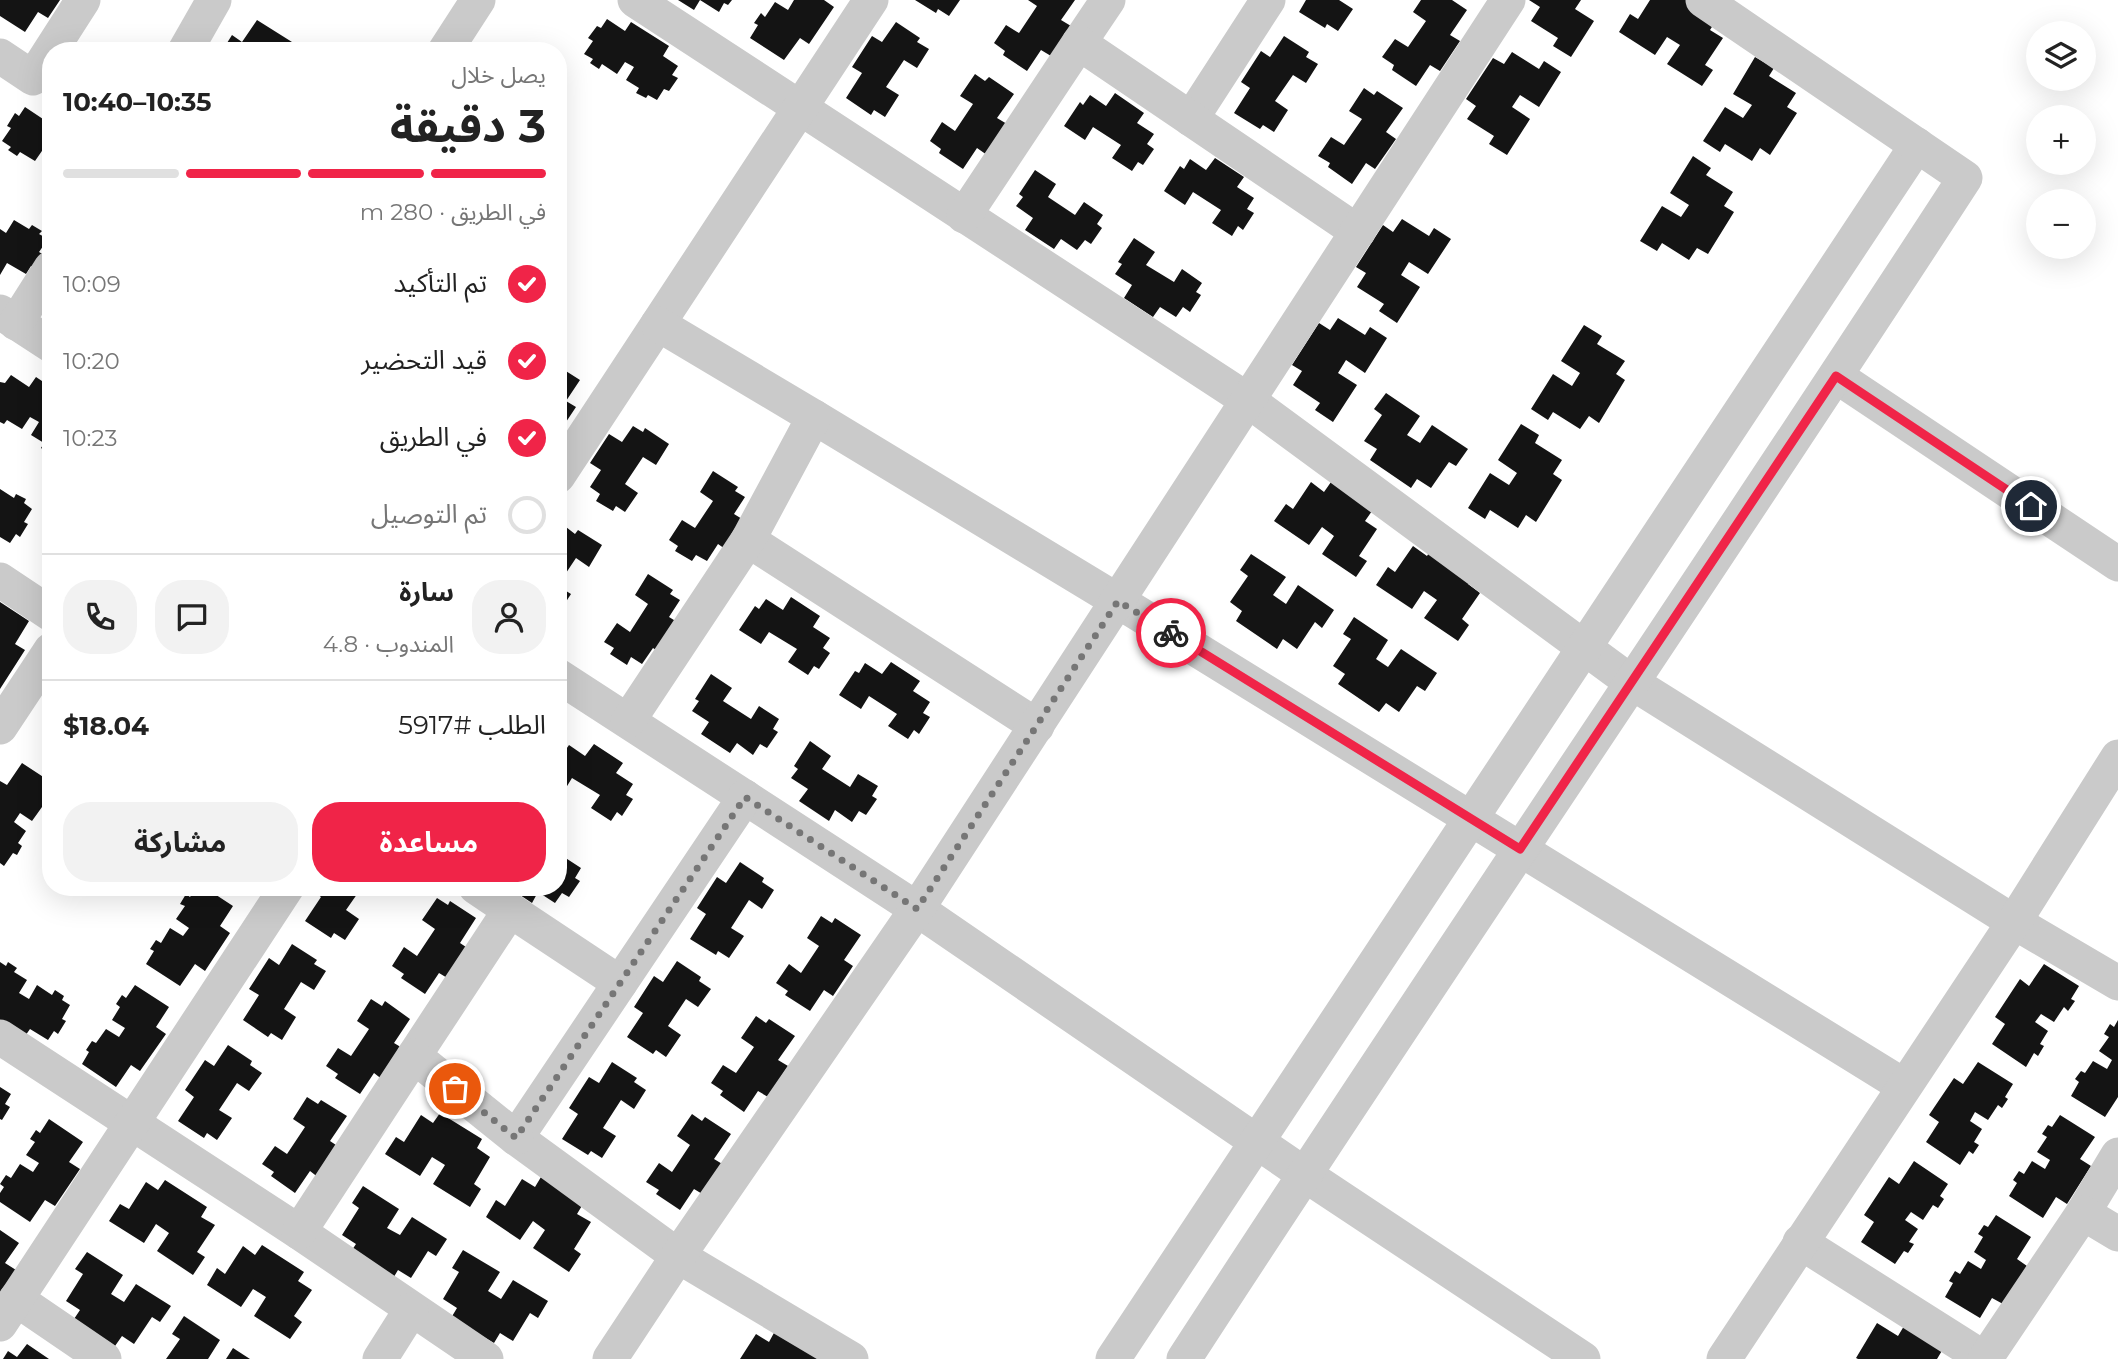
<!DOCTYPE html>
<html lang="ar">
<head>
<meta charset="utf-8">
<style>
  :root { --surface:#fff; --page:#f2f2f2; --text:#222; --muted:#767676; --line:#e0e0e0; --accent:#f02448 }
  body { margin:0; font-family:Montserrat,"Noto Sans Arabic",sans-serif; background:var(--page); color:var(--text); direction:rtl; height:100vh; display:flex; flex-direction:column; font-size:26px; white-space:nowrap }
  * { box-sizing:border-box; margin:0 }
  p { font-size:23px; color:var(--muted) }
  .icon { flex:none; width:38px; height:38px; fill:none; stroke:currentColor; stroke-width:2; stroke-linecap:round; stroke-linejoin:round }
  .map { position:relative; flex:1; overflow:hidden; direction:ltr }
  .side { position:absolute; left:42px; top:42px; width:525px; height:854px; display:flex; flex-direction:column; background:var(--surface); border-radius:28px; box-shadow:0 7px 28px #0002; direction:rtl }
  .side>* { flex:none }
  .controls { position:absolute; left:2026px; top:21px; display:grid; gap:14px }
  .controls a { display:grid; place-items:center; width:70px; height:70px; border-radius:50%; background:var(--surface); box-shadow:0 7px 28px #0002; font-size:35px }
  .pin { position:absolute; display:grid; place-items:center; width:60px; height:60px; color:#fff; margin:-30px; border:4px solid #fff; border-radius:50%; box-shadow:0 2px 7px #0007 }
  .courier { position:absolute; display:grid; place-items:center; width:70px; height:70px; margin:-35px; border:5px solid #f02448; border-radius:50%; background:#fff; color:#222; box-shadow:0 2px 9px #0007 }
  .overview em { font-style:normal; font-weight:700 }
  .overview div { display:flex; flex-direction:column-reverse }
  .overview { display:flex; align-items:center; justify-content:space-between; height:119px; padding:0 21px }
  h1 { font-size:46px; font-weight:700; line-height:52px }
  .bar { display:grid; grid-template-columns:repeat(4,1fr); gap:10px 7px; align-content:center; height:84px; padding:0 21px }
  .bar i { height:9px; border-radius:5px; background:var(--line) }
  .bar .active { background:var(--accent) }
  .bar p { grid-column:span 4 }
  .line { display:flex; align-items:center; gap:18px; padding:0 21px; border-top:2px solid var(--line) }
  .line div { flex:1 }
  .round { display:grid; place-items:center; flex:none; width:74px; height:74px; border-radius:28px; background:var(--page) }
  ol { padding:0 21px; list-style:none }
  li { display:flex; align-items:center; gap:21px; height:77px }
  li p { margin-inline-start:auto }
  li .icon { padding:7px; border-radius:50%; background:var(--accent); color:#fff; stroke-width:4 }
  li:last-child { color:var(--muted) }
  li i { width:38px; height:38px; border:4px solid var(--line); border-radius:50% }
  .action { display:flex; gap:14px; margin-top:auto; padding:14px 21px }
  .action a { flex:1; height:80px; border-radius:28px; background:var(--accent); color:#fff; font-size:28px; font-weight:700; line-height:80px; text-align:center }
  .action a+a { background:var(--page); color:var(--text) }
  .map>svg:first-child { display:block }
  .building { fill:#141414 }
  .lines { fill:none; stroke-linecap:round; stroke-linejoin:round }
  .street { stroke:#cacaca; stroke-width:35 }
  .done { stroke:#767676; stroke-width:7; stroke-dasharray:0 12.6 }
  .route { stroke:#f02448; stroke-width:9 }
</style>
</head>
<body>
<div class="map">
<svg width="2118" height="1359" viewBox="0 0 2118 1359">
  <rect width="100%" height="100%" fill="#fff"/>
  <g class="building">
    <polygon points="0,0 60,0 48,18 38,12 25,32 0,16"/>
    <polygon points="678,0 732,0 728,5 724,3 719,12 700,0 694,10"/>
    <polygon points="794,0 824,0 834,7 809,44 800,38 784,60 750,38 758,25 754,23 761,13 765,17 775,2 788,10"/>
    <polygon points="915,0 960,0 949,16 938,9 936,13"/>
    <polygon points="1028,0 1075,0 1061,20 1071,26 1051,56 1041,50 1027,71 1003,55 1005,51 994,43 1006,25 1019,33 1037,6"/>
    <polygon points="1306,0 1339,0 1353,9 1338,31 1327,24 1325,28 1299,12"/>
    <polygon points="1421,0 1452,0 1467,10 1450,35 1460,41 1440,71 1430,65 1416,86 1392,70 1394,65 1382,57 1395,39 1408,47 1426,21 1413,12"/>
    <polygon points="1529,0 1581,0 1575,9 1594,21 1571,57 1553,46 1558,38 1531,21 1540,7"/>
    <polygon points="1650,0 1688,0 1717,19 1710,30 1723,38 1705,65 1713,70 1702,86 1667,64 1680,45 1667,37 1655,55 1619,32 1630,14 1638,19"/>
    <polygon points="607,19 625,31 631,22 669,46 663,56 678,66 672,75 678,78 669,91 664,89 657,100 648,95 646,98 636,93 639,88 626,80 634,67 625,62 617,74 602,64 599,69 590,63 593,59 584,54 593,41 588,38 597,26 601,28"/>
    <polygon points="257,20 292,42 286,51 222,51 232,35 242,42"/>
    <polygon points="896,22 920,38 917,42 929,49 917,68 904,60 886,87 899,95 885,117 874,110 871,115 846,98 862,73 852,67 872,36 882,42"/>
    <polygon points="1284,36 1309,52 1306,57 1318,64 1306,83 1293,75 1275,101 1288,110 1274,132 1263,125 1260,129 1234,113 1250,88 1241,82 1261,51 1270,57"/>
    <polygon points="1512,52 1539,69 1544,61 1561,72 1539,107 1520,95 1512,107 1530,119 1507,155 1489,144 1494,136 1467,119 1476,106 1466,99 1493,58 1504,64"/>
    <polygon points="1755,57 1774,68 1769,76 1796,93 1787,107 1797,113 1770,155 1760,148 1752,161 1725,144 1720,152 1703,141 1725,107 1743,118 1752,105 1733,94"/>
    <polygon points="975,74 985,81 989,77 1014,94 997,118 1007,124 987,155 977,148 963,169 939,153 941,149 930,141 942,122 955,131 973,104 960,96"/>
    <polygon points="1364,88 1374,95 1377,91 1403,108 1386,132 1396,139 1375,169 1366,163 1352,184 1328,167 1330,163 1318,156 1331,137 1344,145 1362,119 1349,111"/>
    <polygon points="1115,93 1144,113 1137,123 1154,134 1147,144 1154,149 1143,165 1138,162 1132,171 1112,158 1121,145 1093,127 1085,140 1064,126 1080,102 1083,105 1090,95 1106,106"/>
    <polygon points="25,107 43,119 51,107 51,153 44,148 35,161 20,152 17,156 8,150 11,147 2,141 11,128 7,126 15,113 19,116"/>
    <polygon points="1693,156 1711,168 1706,175 1733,192 1724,206 1734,212 1708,254 1697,248 1689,260 1662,243 1657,251 1640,241 1662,206 1681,217 1689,205 1670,193"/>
    <polygon points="1215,158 1244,177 1237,187 1254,198 1247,209 1254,213 1243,230 1238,226 1232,236 1212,223 1221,210 1193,192 1185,205 1164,191 1180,166 1184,169 1190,159 1206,170"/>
    <polygon points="1035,170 1056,184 1048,197 1075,215 1084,202 1103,215 1097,224 1102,228 1091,244 1085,240 1077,250 1061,239 1054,249 1025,230 1033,218 1016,206 1023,197 1019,194"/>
    <polygon points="1402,219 1429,236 1434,228 1451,239 1428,274 1409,262 1401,275 1420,287 1397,323 1379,311 1384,304 1357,287 1366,273 1356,267 1383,225 1393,232"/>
    <polygon points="14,220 29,229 32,225 42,231 39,234 48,239 39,252 44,255 36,268 31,266 26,274 7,263 0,275 0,229 6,233"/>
    <polygon points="1134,238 1155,252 1146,265 1174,282 1182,269 1202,283 1196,292 1201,295 1190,312 1183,307 1176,317 1160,307 1153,317 1124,298 1132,285 1115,274 1122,264 1118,262"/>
    <polygon points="1338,318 1365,335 1370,327 1387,338 1365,373 1346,360 1338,373 1357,385 1333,422 1315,410 1320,403 1293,385 1302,371 1292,365 1319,323 1330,330"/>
    <polygon points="1584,325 1602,336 1597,344 1625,361 1616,374 1625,380 1599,423 1589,416 1580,429 1553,412 1548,420 1531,409 1553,374 1572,386 1580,373 1561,361"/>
    <polygon points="558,366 580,380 566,401 576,407 558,434"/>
    <polygon points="11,375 29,387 36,377 51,387 51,454 41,448 44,443 31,435 39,422 30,417 22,429 7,420 4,424 0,422 0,382 5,383"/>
    <polygon points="1386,393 1420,416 1407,435 1420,443 1432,425 1468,449 1456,466 1449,462 1431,488 1417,479 1411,488 1370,460 1377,449 1364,441 1382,415 1374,409"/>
    <polygon points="1521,424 1539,435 1535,443 1562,460 1553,474 1562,480 1536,522 1526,515 1518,528 1490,510 1485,519 1468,508 1490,473 1509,485 1517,473 1498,460"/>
    <polygon points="633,426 643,432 645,428 669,444 656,465 643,457 625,484 638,493 625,512 616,506 613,511 596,501 600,494 590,487 601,470 590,463 609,434 622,442"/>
    <polygon points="713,471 738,487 735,491 745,497 734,514 747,522 728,551 718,544 707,561 696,555 692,561 675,551 678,546 669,540 682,520 695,528 713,501 700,492"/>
    <polygon points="1311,482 1324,492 1331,482 1372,511 1365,521 1377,529 1359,556 1367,561 1356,577 1322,554 1334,536 1322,527 1309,545 1274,521 1286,504 1293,509"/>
    <polygon points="0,489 14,498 16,494 26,499 24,503 32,509 24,522 28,524 20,537 16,534 10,543 0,537"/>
    <polygon points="566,527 575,534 578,530 602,545 589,567 576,558 558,585 558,539"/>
    <polygon points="1413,546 1427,556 1433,546 1474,574 1468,584 1480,593 1462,619 1469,625 1458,641 1424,618 1437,600 1424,591 1412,609 1376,585 1388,567 1395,572"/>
    <polygon points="1251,554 1286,577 1273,595 1286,604 1298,585 1334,610 1322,628 1315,622 1297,649 1283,639 1277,649 1236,621 1242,611 1230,602 1248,576 1240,570"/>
    <polygon points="648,574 673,590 670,594 680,600 669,617 682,625 663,655 653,648 642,664 631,657 627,665 610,654 614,648 604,642 617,623 630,632 648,604 635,595"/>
    <polygon points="558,586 571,594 558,614"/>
    <polygon points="791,597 820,616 813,627 830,638 823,648 830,653 819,669 814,666 808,675 788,662 797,649 769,632 761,644 739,630 755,606 759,609 766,599 783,610"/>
    <polygon points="0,602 29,621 15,644 25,650 0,689"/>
    <polygon points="1354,617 1388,640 1376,659 1388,667 1401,649 1437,673 1425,691 1417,686 1399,712 1386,703 1379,712 1338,684 1345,674 1333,666 1351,639 1343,634"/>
    <polygon points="891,662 920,681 913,691 930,702 923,713 930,717 919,734 914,730 908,739 888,726 897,714 869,696 861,709 839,695 855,671 859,673 865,663 882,674"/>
    <polygon points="711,674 732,688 723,701 751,719 759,706 779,719 773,729 778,732 767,748 760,744 753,755 737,743 730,753 701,734 709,722 692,711 699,701 695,699"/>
    <polygon points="810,741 831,756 822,769 850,787 858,774 878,786 872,796 877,799 866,815 859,811 852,822 835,810 829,821 799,801 808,789 791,778 798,769 794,766"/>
    <polygon points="594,744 623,763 616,773 633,784 626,795 633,799 622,816 617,812 611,821 591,808 600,795 572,778 564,791 558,787 558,752 562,755 569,745 585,756"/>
    <polygon points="22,763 51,782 49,798 51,804 47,810 42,807 32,821 20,813 14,822 26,831 18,843 22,846 17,855 13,853 4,866 0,863 0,781 7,785"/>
    <polygon points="561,855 581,868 575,878 580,881 569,897 562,893 555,903 538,892 532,903 508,887 558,887 558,860"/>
    <polygon points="740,862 764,878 762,882 774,890 762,909 749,900 731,928 744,936 729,958 718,951 716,955 690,939 706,914 697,908 717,877 726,883"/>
    <polygon points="197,887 204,887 233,906 220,926 230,933 205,971 195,964 180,986 146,964 154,951 150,949 156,940 161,943 170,928 183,936 189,928 176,919 185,906 180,904 186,894 190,897"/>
    <polygon points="314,887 362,887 346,910 359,919 345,940 334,933 331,938 305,921 321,897 312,890"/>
    <polygon points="437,898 448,905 450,901 476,918 460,943 469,949 449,979 439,973 425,994 401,978 404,974 392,966 404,947 417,956 435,929 422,920"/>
    <polygon points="821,916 832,923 835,918 861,935 844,960 853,966 833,996 824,990 810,1011 785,995 788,991 776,983 789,964 801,973 819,946 807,938"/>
    <polygon points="292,944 317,960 314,964 326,971 314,990 301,982 284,1009 296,1017 282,1040 271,1033 268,1037 243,1020 259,995 249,989 269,958 279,965"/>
    <polygon points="677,961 701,977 699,981 711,989 698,1007 686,999 668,1026 681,1035 666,1057 656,1050 653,1054 627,1037 643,1013 634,1007 654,976 663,982"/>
    <polygon points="0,962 6,966 8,962 17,968 14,972 27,980 19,993 29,999 37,985 52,995 55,990 64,996 62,1000 70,1005 62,1019 66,1021 58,1034 54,1031 48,1040 30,1029 23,1039 0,1024"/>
    <polygon points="2044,964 2079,986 2071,999 2075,1001 2068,1011 2064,1007 2054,1022 2041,1014 2035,1022 2048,1031 2040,1044 2044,1046 2038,1056 2034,1053 2026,1067 1992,1044 2005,1024 1995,1017 2020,979 2029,986"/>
    <polygon points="135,985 169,1007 156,1027 166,1034 140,1071 131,1065 116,1087 82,1064 89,1052 86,1050 92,1041 96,1043 106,1029 119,1037 125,1028 112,1020 120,1007 116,1004 122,995 126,998"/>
    <polygon points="371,999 382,1006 385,1001 410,1019 394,1043 404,1049 383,1080 374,1073 360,1094 335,1078 338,1074 326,1066 338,1048 351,1056 369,1029 357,1021"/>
    <polygon points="756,1016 766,1023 769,1019 795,1036 778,1060 788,1066 768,1097 758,1091 744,1112 720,1095 723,1091 711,1083 723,1065 736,1073 754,1047 741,1038"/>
    <polygon points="2118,1020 2118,1097 2105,1117 2071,1096 2079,1082 2075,1079 2081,1071 2085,1073 2093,1061 2107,1069 2112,1060 2099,1051 2109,1037 2104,1034 2110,1024 2114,1027"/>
    <polygon points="228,1045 252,1061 250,1065 262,1073 249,1091 237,1083 219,1110 232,1118 217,1140 207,1133 204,1138 178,1121 194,1097 185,1090 205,1060 214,1066"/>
    <polygon points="612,1062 637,1078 634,1082 646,1090 634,1109 621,1100 603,1128 616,1136 602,1158 591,1151 588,1155 562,1139 578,1114 569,1108 589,1077 599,1083"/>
    <polygon points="1978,1062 2013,1084 2005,1097 2008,1099 2002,1108 1998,1105 1988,1120 1975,1112 1970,1121 1982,1129 1974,1142 1979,1145 1973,1154 1969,1151 1960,1165 1926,1142 1939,1122 1929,1115 1954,1078 1963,1084"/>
    <polygon points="0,1087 11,1094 5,1104 10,1107 2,1120 0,1119"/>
    <polygon points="307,1097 318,1104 321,1100 347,1116 330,1141 339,1147 319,1178 310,1171 295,1193 271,1176 274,1172 262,1164 275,1146 287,1154 305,1127 293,1119"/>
    <polygon points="440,1113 482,1139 477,1148 490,1157 474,1184 481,1189 470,1207 433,1184 445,1165 432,1157 420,1176 385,1154 396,1137 404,1142 421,1115 433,1123"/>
    <polygon points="692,1114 702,1121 705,1117 731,1134 714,1159 724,1165 704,1195 694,1189 680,1210 656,1194 659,1190 646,1182 659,1163 672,1172 690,1145 677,1136"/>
    <polygon points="2060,1115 2095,1137 2080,1159 2091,1166 2067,1204 2056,1197 2043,1218 2009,1196 2017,1183 2013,1180 2019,1171 2024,1174 2032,1161 2045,1169 2050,1160 2037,1152 2047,1137 2042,1134 2048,1125 2052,1127"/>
    <polygon points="49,1119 83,1142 69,1162 80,1169 55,1206 45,1200 30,1222 0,1202 0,1193 4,1187 0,1184 6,1175 11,1178 20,1164 33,1172 39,1163 26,1155 35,1142 30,1139 36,1130 40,1133"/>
    <polygon points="1914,1161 1948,1184 1940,1196 1944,1199 1938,1208 1933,1205 1923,1220 1911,1212 1905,1220 1918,1229 1909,1242 1914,1244 1908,1253 1904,1251 1895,1264 1861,1242 1874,1222 1864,1215 1889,1177 1899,1184"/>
    <polygon points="541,1177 583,1204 577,1214 591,1222 574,1249 581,1254 569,1272 533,1248 545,1230 533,1221 520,1240 486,1217 496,1200 505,1206 522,1179 535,1187"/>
    <polygon points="165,1180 207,1207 201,1217 215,1225 197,1252 205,1257 193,1275 157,1251 169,1233 156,1224 144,1243 109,1221 120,1204 129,1209 146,1182 158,1190"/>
    <polygon points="363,1186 399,1209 387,1228 400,1235 412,1217 447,1239 436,1256 428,1251 411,1278 398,1270 392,1280 350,1253 356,1244 342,1235 359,1208 352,1203"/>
    <polygon points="1996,1215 2031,1237 2017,1259 2027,1266 2003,1304 1992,1298 1980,1318 1945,1297 1953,1283 1949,1281 1955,1271 1960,1274 1968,1261 1981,1269 1986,1260 1974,1252 1983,1237 1978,1234 1984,1225 1988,1227"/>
    <polygon points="0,1230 19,1243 5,1263 16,1270 0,1293"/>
    <polygon points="262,1245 304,1272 298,1281 312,1290 294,1316 302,1322 290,1339 254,1316 266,1297 253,1289 241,1307 207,1285 217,1268 225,1274 243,1246 255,1255"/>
    <polygon points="463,1250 500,1272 488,1291 501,1299 513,1280 548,1301 538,1318 530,1313 513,1341 500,1333 494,1343 451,1318 457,1308 443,1299 459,1272 452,1268"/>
    <polygon points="87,1252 123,1275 111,1294 124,1302 136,1284 171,1306 160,1322 152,1317 134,1344 122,1336 115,1346 74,1319 80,1310 66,1301 83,1274 75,1269"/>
    <polygon points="184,1316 220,1340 208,1359 166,1359 180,1339 172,1334"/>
    <polygon points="1877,1323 1898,1336 1904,1326 1943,1349 1937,1359 1858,1359 1856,1358"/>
    <polygon points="775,1331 820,1359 740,1359 756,1334 769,1342"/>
    <polygon points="27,1344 49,1359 3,1359 8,1351 17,1357"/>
    <polygon points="233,1348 250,1359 226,1359"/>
  </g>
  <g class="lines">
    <g class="street">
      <polyline points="635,0 1249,401 1631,682 2014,922 2118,983"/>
      <polyline points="1079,43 1108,0"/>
      <polyline points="185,51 214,0"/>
      <polyline points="445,51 478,0"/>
      <polyline points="0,56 33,78 83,0"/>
      <polyline points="1191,119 1268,0"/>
      <polyline points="964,216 1079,43 1358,232"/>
      <polyline points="0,312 51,345"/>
      <polyline points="16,323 51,268"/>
      <polyline points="1836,376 2118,564"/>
      <polyline points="814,417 1118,601 1904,1086"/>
      <polyline points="558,476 871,0"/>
      <polyline points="748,540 1037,726"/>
      <polyline points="0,580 51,614"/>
      <polyline points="558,676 917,909 1304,1174 1583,1359"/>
      <polyline points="628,721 748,540 814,417 658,324"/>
      <polyline points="0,727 51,650"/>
      <polyline points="745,797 516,1138 678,1256 851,1359"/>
      <polyline points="476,887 510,910"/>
      <polyline points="0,1037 299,1232 486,1359"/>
      <polyline points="516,1138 414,1056 510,910 620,983"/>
      <polyline points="2083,1213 2118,1155"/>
      <polyline points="299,1232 414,1056"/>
      <polyline points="1800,1242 1985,1359"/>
      <polyline points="16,1299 104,1359"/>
      <polyline points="0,1324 287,887"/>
      <polyline points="380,1359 411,1310"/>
      <polyline points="610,1359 678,1256 917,909 1508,0"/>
      <polyline points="1113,1359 1917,145"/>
      <path d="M 1184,1359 C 1441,963 1708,574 1965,178 L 1703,0"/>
      <polyline points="1724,1359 2014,922 2118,757"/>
      <polyline points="1985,1359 2083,1213 2118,1234"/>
    </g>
  </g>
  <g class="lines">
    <polyline class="done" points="455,1089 516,1138 745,797 917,909 1118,601 1171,633"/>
    <polyline class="route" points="1171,633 1520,849 1836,376 2031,506"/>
  </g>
</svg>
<div class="controls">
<a><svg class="icon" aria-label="layers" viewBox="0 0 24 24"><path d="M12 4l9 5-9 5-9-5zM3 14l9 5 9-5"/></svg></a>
<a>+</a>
<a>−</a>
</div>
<div class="pin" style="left:455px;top:1089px;background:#ea580c"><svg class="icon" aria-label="bag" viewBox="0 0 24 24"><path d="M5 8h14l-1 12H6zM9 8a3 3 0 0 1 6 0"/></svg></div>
<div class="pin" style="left:2031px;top:506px;background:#1f2937"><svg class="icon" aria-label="home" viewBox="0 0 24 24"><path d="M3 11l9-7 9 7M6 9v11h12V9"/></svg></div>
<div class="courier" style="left:1171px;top:633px"><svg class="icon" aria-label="bike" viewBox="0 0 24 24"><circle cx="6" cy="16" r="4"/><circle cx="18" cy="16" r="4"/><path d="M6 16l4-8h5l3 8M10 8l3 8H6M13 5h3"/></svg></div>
<section class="side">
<div class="overview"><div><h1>3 دقيقة</h1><p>يصل خلال</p></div><em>10:35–10:40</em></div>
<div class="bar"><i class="active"></i><i class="active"></i><i class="active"></i><i></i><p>في الطريق · 280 m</p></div>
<ol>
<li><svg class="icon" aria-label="check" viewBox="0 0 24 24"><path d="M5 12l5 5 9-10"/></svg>تم التأكيد<p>10:09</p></li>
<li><svg class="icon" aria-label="check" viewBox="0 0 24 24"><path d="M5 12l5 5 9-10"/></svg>قيد التحضير<p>10:20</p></li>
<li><svg class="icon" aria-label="check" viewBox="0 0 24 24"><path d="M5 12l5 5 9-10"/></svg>في الطريق<p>10:23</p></li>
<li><i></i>تم التوصيل</li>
</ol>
<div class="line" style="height:126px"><a class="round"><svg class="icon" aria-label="person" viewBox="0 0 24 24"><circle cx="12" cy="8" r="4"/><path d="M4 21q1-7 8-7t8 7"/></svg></a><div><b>سارة</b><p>المندوب · 4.8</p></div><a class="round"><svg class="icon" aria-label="chat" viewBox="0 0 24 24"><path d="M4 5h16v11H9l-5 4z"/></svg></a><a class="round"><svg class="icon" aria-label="phone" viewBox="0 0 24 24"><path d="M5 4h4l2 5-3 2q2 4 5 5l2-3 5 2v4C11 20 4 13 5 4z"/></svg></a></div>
<div class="line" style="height:91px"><div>الطلب #5917</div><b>$18.04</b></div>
<div class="action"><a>مساعدة</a><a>مشاركة</a></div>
</section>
</div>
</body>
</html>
